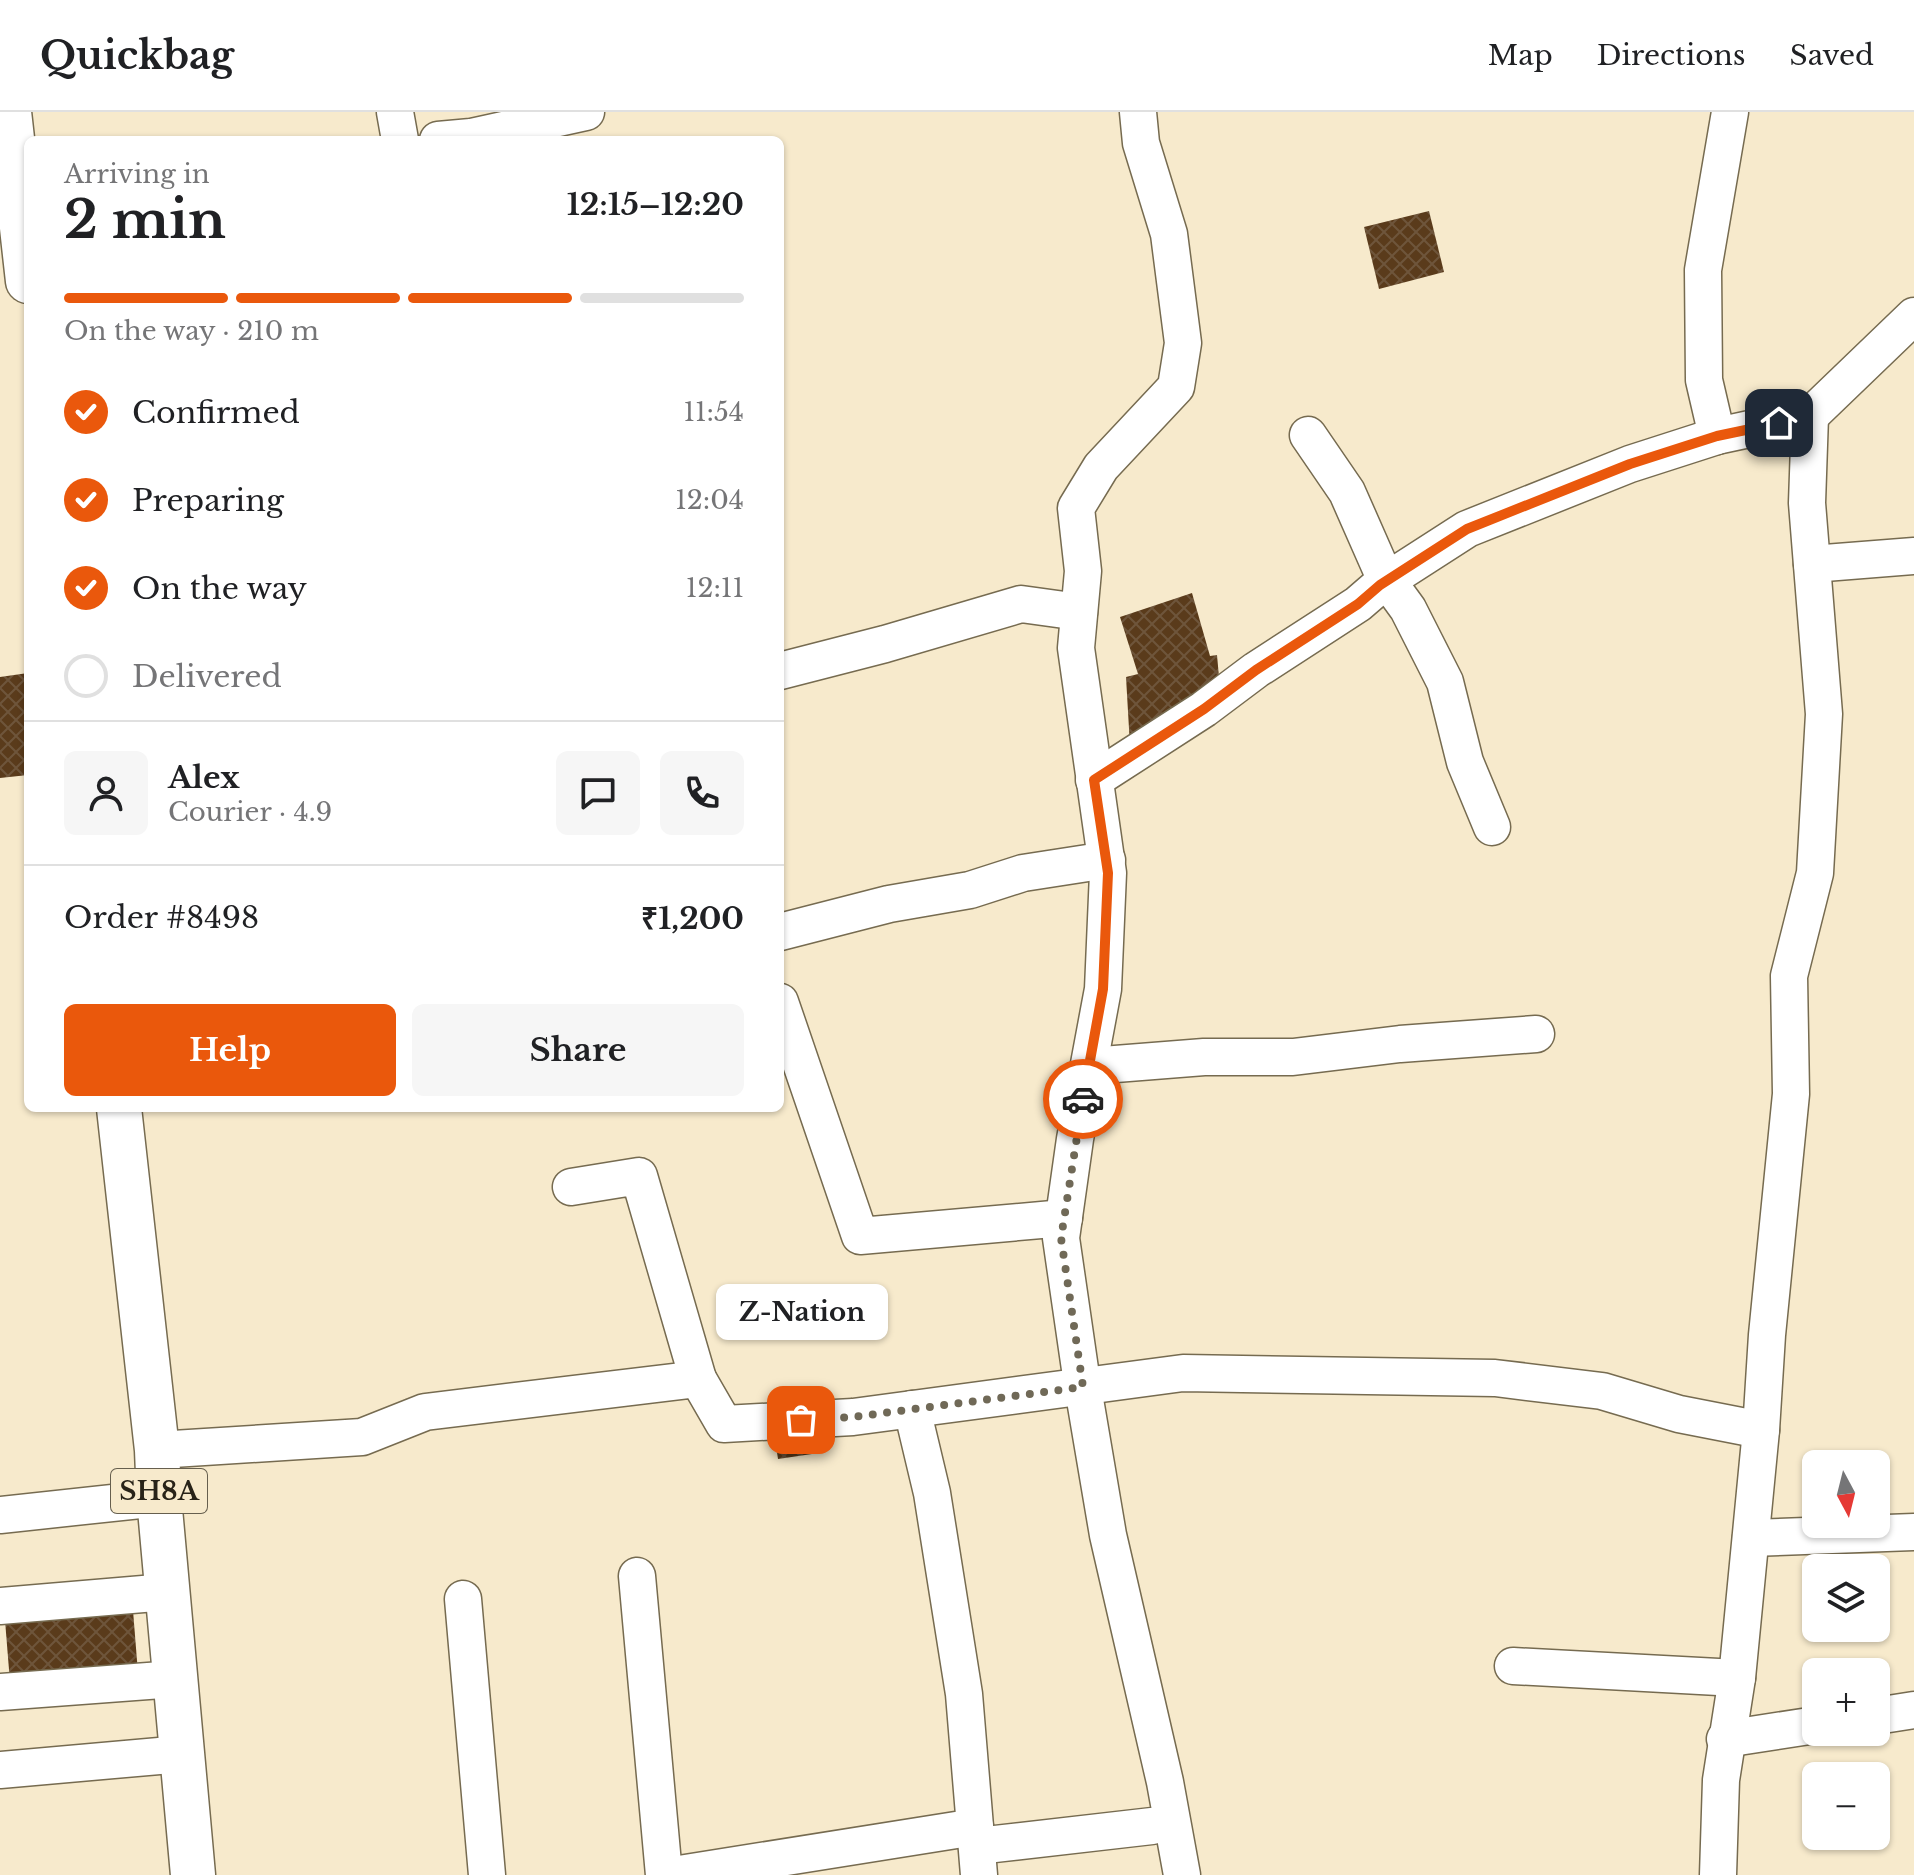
<!DOCTYPE html>
<html lang="en">
<head>
<meta charset="utf-8">
<style>
  :root { --surface:#fff; --page:#f6f6f6; --text:#202124; --muted:#757577; --line:#e0e0e0; --accent:#ea580c }
  body { margin:0; font-family:"Libre Baskerville",serif; background:var(--page); color:var(--text); height:100vh; display:flex; flex-direction:column; font-size:30px; white-space:nowrap }
  * { box-sizing:border-box; margin:0 }
  p { font-size:26px; color:var(--muted) }
  .icon { flex:none; width:44px; height:44px; fill:none; stroke:currentColor; stroke-width:2; stroke-linecap:round; stroke-linejoin:round }
  .map { position:relative; flex:1; overflow:hidden }
  .panel { position:absolute; left:24px; top:24px; width:760px; height:976px; display:flex; flex-direction:column; background:var(--surface); border-radius:12px; box-shadow:0 2px 6px #0004 }
  .panel>* { flex:none }
  .needle { width:52px; rotate:173deg }
  .buttons { position:absolute; left:1802px; top:1338px; display:grid; gap:16px }
  .buttons a { display:grid; place-items:center; width:88px; height:88px; border-radius:12px; background:var(--surface); box-shadow:0 2px 6px #0004; font-size:40px }
  .pin { position:absolute; display:grid; place-items:center; width:68px; height:68px; color:#fff; margin:-34px; border-radius:16px; box-shadow:0 4px 12px #0006 }
  .courier { position:absolute; display:grid; place-items:center; width:80px; height:80px; margin:-40px; border:6px solid #ea580c; border-radius:50%; background:#fff; color:#222; box-shadow:0 2px 10px #0007 }
  .bubble { position:absolute; height:56px; border-radius:12px; background:var(--surface); box-shadow:0 2px 6px #0004; font-size:26px; font-weight:700; line-height:56px; text-align:center }
  .head em { font-style:normal; font-weight:700 }
  .head div { display:flex; flex-direction:column-reverse }
  .head { display:flex; align-items:center; justify-content:space-between; height:136px; padding:0 40px }
  h1 { font-size:52px; font-weight:700; line-height:60px }
  .bar { display:grid; grid-template-columns:repeat(4,1fr); gap:12px 8px; align-content:center; height:96px; padding:0 40px }
  .bar i { height:10px; border-radius:6px; background:var(--line) }
  .bar .selected { background:var(--accent) }
  .bar p { grid-column:span 4 }
  .line { display:flex; align-items:center; gap:20px; padding:0 40px; border-top:2px solid var(--line) }
  .line div { flex:1 }
  .round { display:grid; place-items:center; flex:none; width:84px; height:84px; border-radius:12px; background:var(--page) }
  ol { padding:0 40px; list-style:none }
  li { display:flex; align-items:center; gap:24px; height:88px }
  li p { margin-inline-start:auto }
  li .icon { padding:8px; border-radius:50%; background:var(--accent); color:#fff; stroke-width:4 }
  li:last-child { color:var(--muted) }
  li i { width:44px; height:44px; border:4px solid var(--line); border-radius:50% }
  .primary-button { display:flex; gap:16px; margin-top:auto; padding:16px 40px }
  .primary-button a { flex:1; height:92px; border-radius:12px; background:var(--accent); color:#fff; font-size:32px; font-weight:700; line-height:92px; text-align:center }
  .primary-button a+a { background:var(--page); color:var(--text) }
  header { display:flex; align-items:center; gap:48px; box-sizing:border-box; height:112px; padding:0 40px; background:var(--surface); border-bottom:2px solid var(--line) }
  header strong { font-size:38px }
  nav { display:flex; gap:44px; margin-inline-start:auto; font-size:28px }
  .map>svg:first-child { display:block }
  .building { fill:url(#building-cross-hatch) }
  .lines { fill:none; stroke-linecap:round; stroke-linejoin:round }
  .street-casing { stroke:#766b50; stroke-width:39 }
  .primary-casing { stroke:#766b50; stroke-width:47 }
  .street { stroke:#fff; stroke-width:36 }
  .primary { stroke:#fff; stroke-width:44 }
  .done { stroke:#706957; stroke-width:8; stroke-dasharray:0 14.4 }
  .route { stroke:#ea580c; stroke-width:10 }
  .labels { text-anchor:middle; stroke-width:8; stroke-linejoin:round; paint-order:stroke }
  .shield { fill:#f7eacc; stroke:#665f4e; stroke-width:2 }
  .shield-label { font-size:26px; font-weight:bold; fill:#282318 }
</style>
</head>
<body>
<header>
<strong>Quickbag</strong>
<nav><a>Map</a><a>Directions</a><a>Saved</a></nav>
</header>
<div class="map">
<svg width="1914" height="1763" viewBox="0 0 1914 1763">
  <defs>
    <pattern id="building-cross-hatch" width="8" height="8" patternUnits="userSpaceOnUse" patternTransform="scale(2)"><rect width="8" height="8" fill="#5a3b1b"/><path d="M0 0l8 8M0 8l8-8" fill="none" stroke="#6e553b"/></pattern>
  </defs>
  <rect width="100%" height="100%" fill="#f7eacc"/>
  <g class="building">
    <polygon points="1429,99 1444,160 1379,177 1364,115"/>
    <polygon points="1192,481 1210,544 1217,543 1220,576 1130,634 1126,565 1138,562 1120,505"/>
    <polygon points="28,561 28,663 0,666 0,565"/>
    <polygon points="810,1324 812,1342 778,1347 775,1327"/>
    <polygon points="132,1486 138,1561 10,1570 4,1496"/>
  </g>
  <g class="lines">
    <g class="street-casing">
      <g id="street">
        <polyline points="395,0 400,28"/>
        <polyline points="1138,0 1141,31 1169,122 1183,231 1176,275 1101,355 1076,396 1083,459 1076,536 1108,761 1103,877 1075,1027 1061,1126 1081,1264 1108,1423 1165,1670 1182,1763"/>
        <polyline points="438,28 471,25 586,0"/>
        <polyline points="1308,323 1347,380 1384,464 1408,497 1445,570 1465,650 1492,715"/>
        <polyline points="1717,324 1704,268 1703,158 1730,0"/>
        <polyline points="1812,452 1914,444"/>
        <polyline points="780,559 885,532 1021,492 1079,500"/>
        <polyline points="1094,668 1204,597 1256,558 1358,492 1380,473 1467,417 1630,352 1717,324 1810,304 1914,204"/>
        <polyline points="780,820 889,792 970,778 1023,761 1107,748"/>
        <polyline points="780,890 860,1124 1064,1106"/>
        <polyline points="1090,954 1204,945 1293,945 1400,932 1536,922"/>
        <polyline points="571,1075 639,1064 698,1267"/>
        <polyline points="912,1297 932,1381 964,1582 979,1763"/>
        <polyline points="157,1338 362,1325 425,1300 698,1267 724,1312 853,1305 1183,1261 1495,1266 1602,1279 1679,1302 1761,1318"/>
        <polyline points="0,1403 159,1386"/>
        <polyline points="1751,1426 1914,1420"/>
        <polyline points="637,1464 664,1763"/>
        <polyline points="463,1487 487,1763"/>
        <polyline points="0,1494 167,1480"/>
        <polyline points="1513,1554 1737,1566"/>
        <polyline points="0,1580 175,1567"/>
        <polyline points="1876,1604 1914,1598"/>
        <polyline points="1725,1627 1816,1613"/>
        <polyline points="0,1658 182,1642"/>
        <polyline points="977,1734 1152,1714"/>
        <polyline points="673,1763 975,1715"/>
        <polyline points="1718,1763 1721,1668 1737,1566 1761,1318 1767,1223 1791,982 1789,864 1815,761 1824,602 1807,391 1810,304"/>
      </g>
    </g>
    <g class="primary-casing">
      <g id="primary">
        <polyline points="9,0 28,169"/>
        <polyline points="119,996 157,1338 159,1386 193,1763"/>
      </g>
    </g>
    <use href="#street" class="street"/>
    <use href="#primary" class="primary"/>
  </g>
  <g class="lines">
    <polyline class="done" points="801,1308 853,1305 1083,1275 1061,1126 1083,987"/>
    <polyline class="route" points="1083,987 1103,877 1108,761 1094,668 1204,597 1256,558 1358,492 1380,473 1467,417 1630,352 1717,324 1779,311"/>
  </g>
  <g class="labels">
    <rect class="shield" x="111" y="1357" width="96" height="44" rx="6"/>
    <g class="shield-label">
      <text x="159" y="1388">SH8A</text>
    </g>
  </g>
</svg>
<div class="buttons">
<a><svg class="needle" viewBox="-14 -14 28 28"><path d="M0-13l5 13h-10z" fill="#e53935"/><path d="M0 13l5-13h-10z" fill="#757577"/></svg></a>
<a><svg class="icon" aria-label="layers" viewBox="0 0 24 24"><path d="M12 4l9 5-9 5-9-5zM3 14l9 5 9-5"/></svg></a>
<a>+</a>
<a>−</a>
</div>
<div class="pin" style="left:801px;top:1308px;background:#ea580c"><svg class="icon" aria-label="bag" viewBox="0 0 24 24"><path d="M5 8h14l-1 12H6zM9 8a3 3 0 0 1 6 0"/></svg></div>
<div class="pin" style="left:1779px;top:311px;background:#1f2937"><svg class="icon" aria-label="home" viewBox="0 0 24 24"><path d="M3 11l9-7 9 7M6 9v11h12V9"/></svg></div>
<div class="courier" style="left:1083px;top:987px"><svg class="icon" aria-label="car" viewBox="0 0 24 24"><path d="M5 17H2v-5l4-1 3-4h7l3 4 3 1v5h-3M9 17h6M6 11h13"/><circle cx="7" cy="17" r="2"/><circle cx="17" cy="17" r="2"/></svg></div>
<div class="bubble" style="left:716px;top:1172px;width:172px">Z-Nation</div>
<section class="panel">
<div class="head"><div><h1>2 min</h1><p>Arriving in</p></div><em>12:15–12:20</em></div>
<div class="bar"><i class="selected"></i><i class="selected"></i><i class="selected"></i><i></i><p>On the way · 210 m</p></div>
<ol>
<li><svg class="icon" aria-label="check" viewBox="0 0 24 24"><path d="M5 12l5 5 9-10"/></svg>Confirmed<p>11:54</p></li>
<li><svg class="icon" aria-label="check" viewBox="0 0 24 24"><path d="M5 12l5 5 9-10"/></svg>Preparing<p>12:04</p></li>
<li><svg class="icon" aria-label="check" viewBox="0 0 24 24"><path d="M5 12l5 5 9-10"/></svg>On the way<p>12:11</p></li>
<li><i></i>Delivered</li>
</ol>
<div class="line" style="height:144px"><a class="round"><svg class="icon" aria-label="person" viewBox="0 0 24 24"><circle cx="12" cy="8" r="4"/><path d="M4 21q1-7 8-7t8 7"/></svg></a><div><b>Alex</b><p>Courier · 4.9</p></div><a class="round"><svg class="icon" aria-label="chat" viewBox="0 0 24 24"><path d="M4 5h16v11H9l-5 4z"/></svg></a><a class="round"><svg class="icon" aria-label="phone" viewBox="0 0 24 24"><path d="M5 4h4l2 5-3 2q2 4 5 5l2-3 5 2v4C11 20 4 13 5 4z"/></svg></a></div>
<div class="line" style="height:104px"><div>Order #8498</div><b>₹1,200</b></div>
<div class="primary-button"><a>Help</a><a>Share</a></div>
</section>
</div>
</body>
</html>
